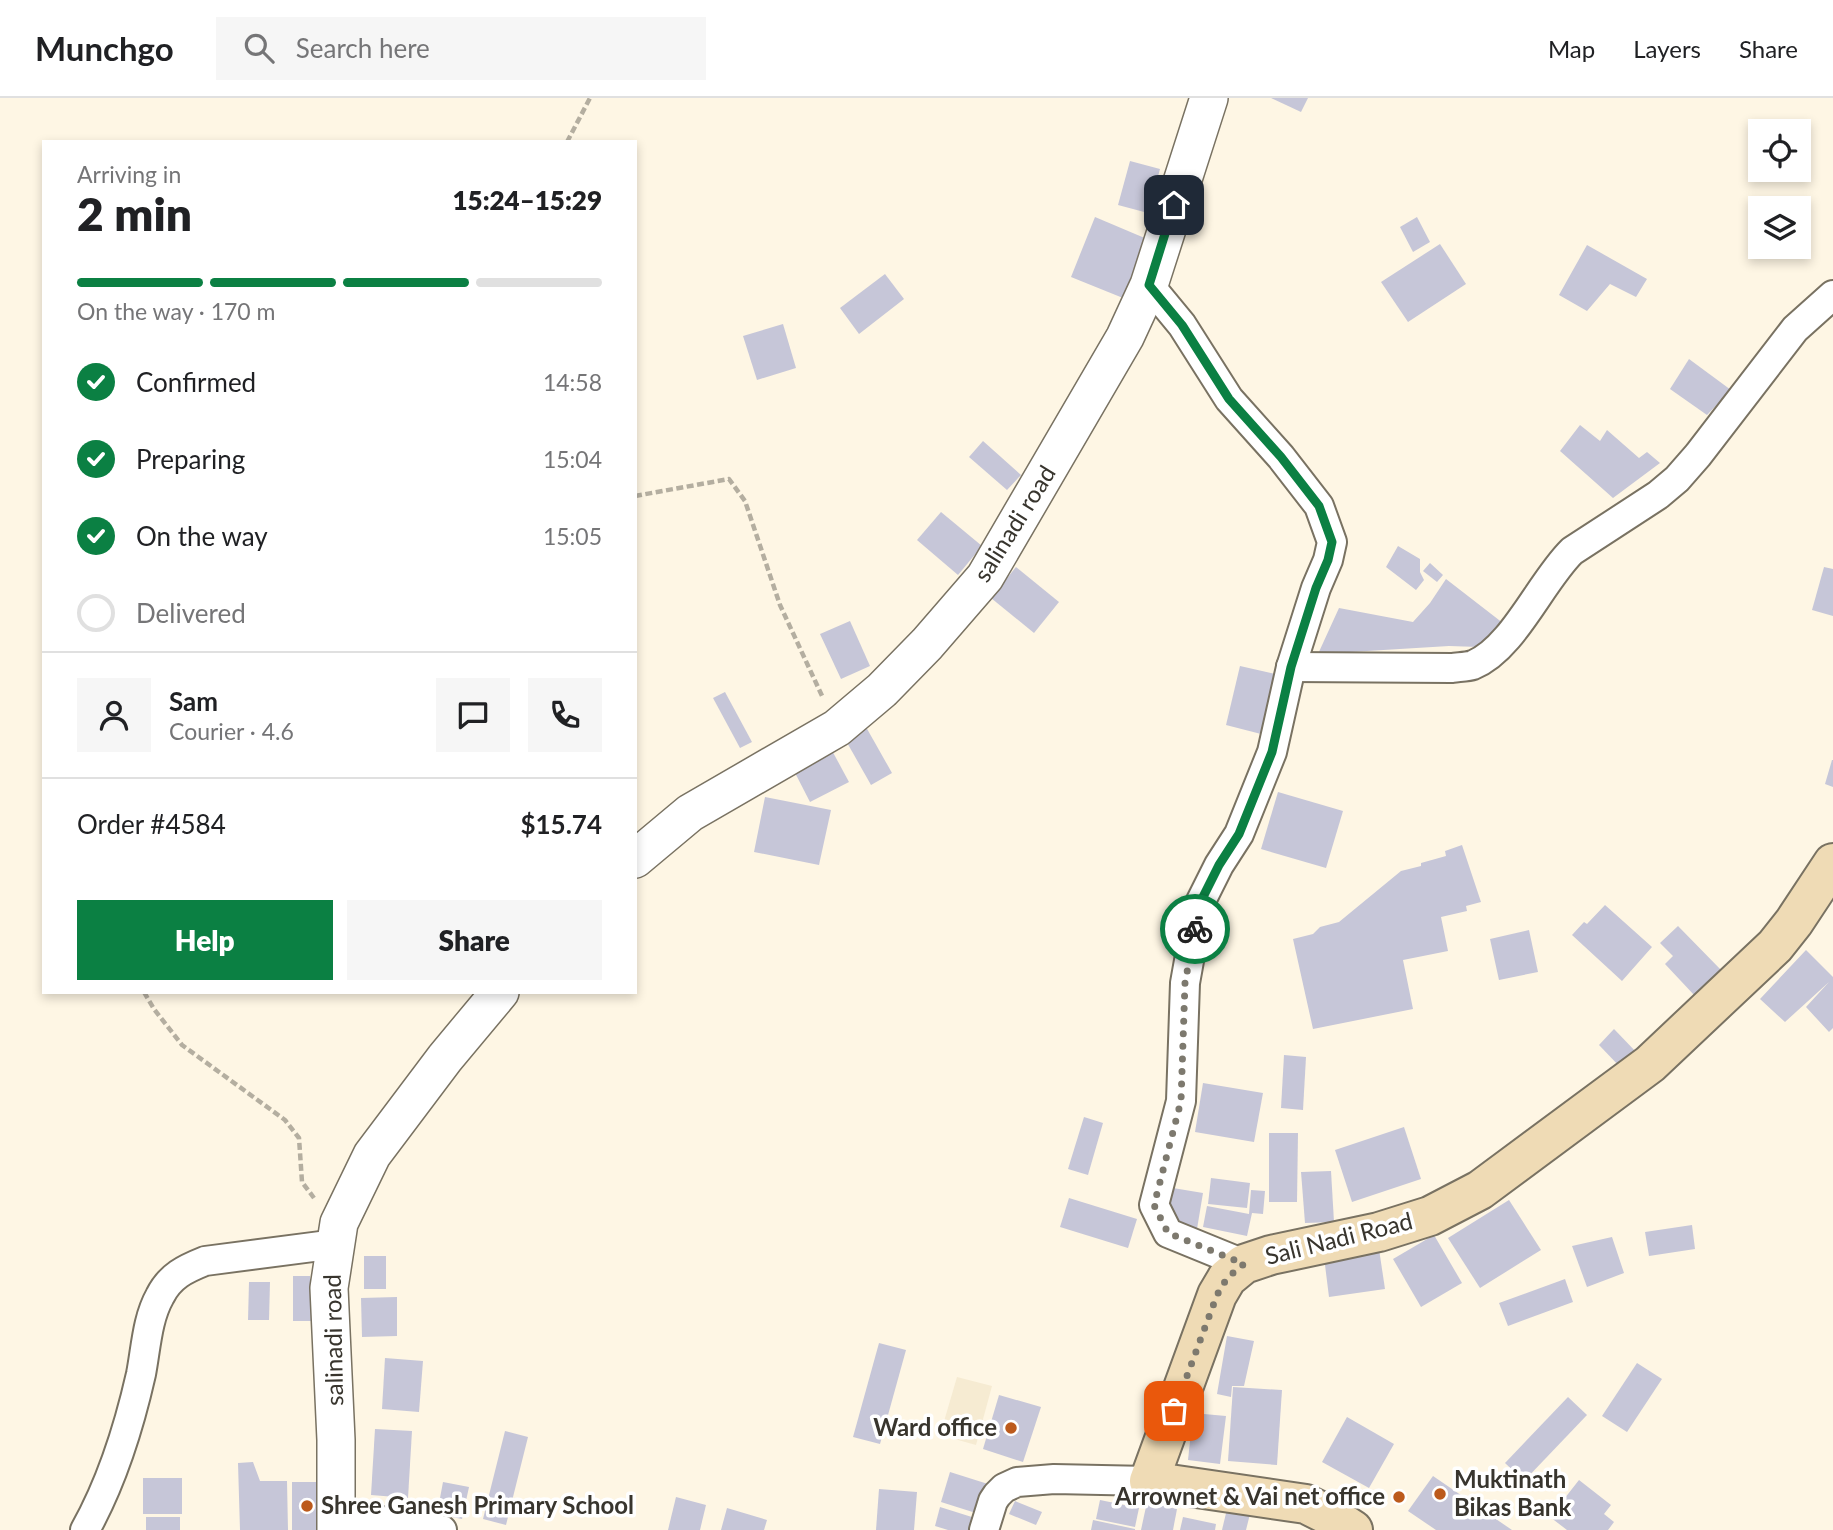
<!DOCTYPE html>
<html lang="en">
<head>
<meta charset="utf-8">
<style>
  :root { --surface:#fff; --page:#f6f6f6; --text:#202124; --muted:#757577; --line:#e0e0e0; --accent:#0b8043 }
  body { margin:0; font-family:Lato,sans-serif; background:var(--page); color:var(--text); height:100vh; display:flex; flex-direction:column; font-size:26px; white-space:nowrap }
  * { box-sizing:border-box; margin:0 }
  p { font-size:23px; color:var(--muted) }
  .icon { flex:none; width:38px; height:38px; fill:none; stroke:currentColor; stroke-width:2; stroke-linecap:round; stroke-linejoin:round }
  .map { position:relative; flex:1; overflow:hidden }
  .side { position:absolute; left:42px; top:42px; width:595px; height:854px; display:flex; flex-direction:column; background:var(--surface); border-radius:0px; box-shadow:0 4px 10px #0003 }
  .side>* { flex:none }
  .buttons { position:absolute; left:1748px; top:21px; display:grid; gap:14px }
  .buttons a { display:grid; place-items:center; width:63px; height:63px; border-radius:0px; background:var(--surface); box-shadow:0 4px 10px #0003; font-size:35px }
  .pin { position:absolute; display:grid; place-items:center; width:60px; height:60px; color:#fff; margin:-30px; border-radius:14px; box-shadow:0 4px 10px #0006 }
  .courier { position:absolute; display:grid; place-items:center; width:70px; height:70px; margin:-35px; border:5px solid #0b8043; border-radius:50%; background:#fff; color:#222; box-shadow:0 2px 9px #0007 }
  .headline em { font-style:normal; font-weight:800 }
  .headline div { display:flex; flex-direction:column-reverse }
  .headline { display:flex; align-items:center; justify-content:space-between; height:119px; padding:0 35px }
  h1 { font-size:46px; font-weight:800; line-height:52px }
  .bar { display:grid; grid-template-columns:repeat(4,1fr); gap:10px 7px; align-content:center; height:84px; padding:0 35px }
  .bar i { height:9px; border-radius:5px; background:var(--line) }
  .bar .selected { background:var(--accent) }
  .bar p { grid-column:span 4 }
  .line { display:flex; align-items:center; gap:18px; padding:0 35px; border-top:2px solid var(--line) }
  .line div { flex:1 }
  .round { display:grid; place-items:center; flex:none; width:74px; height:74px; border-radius:0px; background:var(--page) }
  ol { padding:0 35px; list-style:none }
  li { display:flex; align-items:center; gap:21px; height:77px }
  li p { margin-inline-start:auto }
  li .icon { padding:7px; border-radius:50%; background:var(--accent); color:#fff; stroke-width:4 }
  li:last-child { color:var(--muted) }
  li i { width:38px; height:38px; border:4px solid var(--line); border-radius:50% }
  .action { display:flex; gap:14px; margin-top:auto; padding:14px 35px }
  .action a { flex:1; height:80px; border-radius:0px; background:var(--accent); color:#fff; font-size:28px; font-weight:800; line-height:80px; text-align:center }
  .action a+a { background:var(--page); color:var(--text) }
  header { display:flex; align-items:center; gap:42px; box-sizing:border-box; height:98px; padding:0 35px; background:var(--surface); border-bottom:2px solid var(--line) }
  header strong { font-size:33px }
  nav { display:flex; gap:38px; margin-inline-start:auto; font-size:24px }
  .search { width:490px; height:63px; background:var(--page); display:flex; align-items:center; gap:18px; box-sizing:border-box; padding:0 24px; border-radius:0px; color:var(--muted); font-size:26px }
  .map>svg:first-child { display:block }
  .built { fill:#f6ebd2 }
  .building { fill:#c6c6d8 }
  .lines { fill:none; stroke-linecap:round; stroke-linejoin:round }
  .minor-casing { stroke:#797262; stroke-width:32 }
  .tertiary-casing { stroke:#797262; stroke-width:40 }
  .secondary-casing { stroke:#797262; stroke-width:42 }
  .path { stroke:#b4aea0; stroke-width:4.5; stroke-dasharray:7 3.5; stroke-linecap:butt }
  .minor { stroke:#fff; stroke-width:28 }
  .tertiary { stroke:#fff; stroke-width:37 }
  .secondary { stroke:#efdbb5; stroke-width:38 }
  .done { stroke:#7d796e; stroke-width:7; stroke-dasharray:0 12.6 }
  .route { stroke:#0b8043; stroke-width:9 }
  .poi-dot { fill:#bc5a1c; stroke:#fff; stroke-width:2.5 }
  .labels { text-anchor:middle; stroke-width:7; stroke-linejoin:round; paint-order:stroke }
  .street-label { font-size:24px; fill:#38352e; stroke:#fff }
  .poi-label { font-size:24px; font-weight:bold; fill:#38352e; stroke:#fff; text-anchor:end }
</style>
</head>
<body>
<header>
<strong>Munchgo</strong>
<div class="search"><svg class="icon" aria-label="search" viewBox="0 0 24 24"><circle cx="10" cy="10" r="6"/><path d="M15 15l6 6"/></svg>Search here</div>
<nav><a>Map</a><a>Layers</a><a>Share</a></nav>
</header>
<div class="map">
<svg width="1833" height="1432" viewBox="0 0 1833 1432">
  <rect width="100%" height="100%" fill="#fef6e4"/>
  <polygon class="built" points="957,1279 992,1288 976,1347 940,1337"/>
  <g class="building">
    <polygon points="1271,0 1308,0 1301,14"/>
    <polygon points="1130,63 1160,71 1148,115 1118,107"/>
    <polygon points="1095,119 1147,141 1123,200 1071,179"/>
    <polygon points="1417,119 1430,144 1413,154 1400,129"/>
    <polygon points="1440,146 1466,186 1408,224 1381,184"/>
    <polygon points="1587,147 1647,181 1636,199 1610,186 1587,213 1559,197"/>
    <polygon points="885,176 904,201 859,236 840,210"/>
    <polygon points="783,226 796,270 757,282 743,238"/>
    <polygon points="1689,261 1731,292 1707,317 1670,291"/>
    <polygon points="1580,327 1600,343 1607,332 1639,360 1647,354 1660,365 1613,400 1560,353"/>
    <polygon points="983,343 1021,377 1007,392 969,359"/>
    <polygon points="941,414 982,448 958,477 917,442"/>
    <polygon points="1398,448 1420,461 1420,474 1424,482 1416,492 1386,469"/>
    <polygon points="1430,465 1443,477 1437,484 1423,473"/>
    <polygon points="1016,469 1059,504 1034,535 991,500"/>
    <polygon points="1824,469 1833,471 1833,518 1812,512"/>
    <polygon points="1446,481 1508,529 1479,549 1449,548 1318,556 1339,510 1413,524 1430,505"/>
    <polygon points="850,523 870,568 841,581 820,536"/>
    <polygon points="1240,568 1275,576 1261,636 1226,627"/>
    <polygon points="725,594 752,644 740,650 713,600"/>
    <polygon points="866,629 892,675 871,687 845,641"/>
    <polygon points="829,647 849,684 810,704 791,667"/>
    <polygon points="1832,662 1833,662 1833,689 1825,686"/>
    <polygon points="1278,694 1343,713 1326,770 1261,751"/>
    <polygon points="765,699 831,712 819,767 754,754"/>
    <polygon points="1462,747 1481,804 1466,808 1467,813 1441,819 1448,853 1403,862 1413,911 1313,931 1293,841 1313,836 1320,829 1339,824 1401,773 1421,768 1421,765 1446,758 1445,753"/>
    <polygon points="1605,807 1652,849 1622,883 1572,837 1584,824 1587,826"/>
    <polygon points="1678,828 1722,873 1695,898 1665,866 1673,858 1660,845"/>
    <polygon points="1529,832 1538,874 1499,882 1490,841"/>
    <polygon points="1806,852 1833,879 1833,930 1829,934 1806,909 1829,884 1785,924 1760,901"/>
    <polygon points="1614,931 1638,956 1622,971 1599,947"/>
    <polygon points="1284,957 1306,959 1303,1012 1281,1010"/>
    <polygon points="1203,985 1263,995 1254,1044 1195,1034"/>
    <polygon points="1084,1019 1103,1025 1088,1077 1068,1071"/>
    <polygon points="1404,1029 1421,1081 1352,1104 1335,1052"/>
    <polygon points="1269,1035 1298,1035 1297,1104 1269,1104"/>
    <polygon points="1331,1073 1334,1124 1305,1125 1301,1074"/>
    <polygon points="1211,1080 1250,1085 1247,1110 1208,1106"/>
    <polygon points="1173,1090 1203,1095 1197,1131 1167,1127"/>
    <polygon points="1251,1092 1265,1093 1263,1116 1252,1115 1247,1138 1203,1129 1207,1108 1249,1116"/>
    <polygon points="1069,1100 1137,1121 1128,1150 1060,1129"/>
    <polygon points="1509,1102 1541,1152 1480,1190 1448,1140"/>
    <polygon points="1692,1127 1695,1151 1649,1158 1645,1134"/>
    <polygon points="1434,1137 1462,1185 1421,1209 1393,1161"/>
    <polygon points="1612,1139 1624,1175 1587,1189 1572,1148"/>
    <polygon points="1379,1151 1385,1191 1329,1199 1324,1159"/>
    <rect x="364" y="1158" width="22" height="33"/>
    <polygon points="293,1178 310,1178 311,1223 293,1223"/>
    <polygon points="1565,1181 1573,1204 1508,1228 1499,1205"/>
    <polygon points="249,1184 270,1184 269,1222 248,1222"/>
    <polygon points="397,1199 397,1238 362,1239 361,1200"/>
    <polygon points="1227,1238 1254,1243 1244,1288 1232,1288 1231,1299 1217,1296"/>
    <polygon points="879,1245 906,1252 880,1346 853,1339"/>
    <polygon points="385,1260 423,1263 419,1314 382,1311"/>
    <polygon points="1637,1265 1662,1281 1627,1334 1602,1318"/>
    <polygon points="1233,1289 1282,1292 1277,1367 1228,1363"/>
    <polygon points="999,1297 1041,1309 1023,1364 983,1351"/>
    <polygon points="1568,1299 1587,1317 1524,1383 1505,1365"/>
    <polygon points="1193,1315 1226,1318 1220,1366 1188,1362"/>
    <polygon points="1347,1319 1394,1346 1369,1390 1322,1364"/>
    <polygon points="375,1331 412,1333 408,1400 371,1397"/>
    <polygon points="505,1333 528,1339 506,1427 483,1421"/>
    <polygon points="253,1364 260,1383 287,1383 288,1432 240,1432 238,1365"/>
    <polygon points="950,1374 988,1386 979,1416 941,1404"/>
    <polygon points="1433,1378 1512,1432 1436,1432 1408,1413"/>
    <rect x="143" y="1380" width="39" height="36"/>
    <polygon points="1579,1382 1611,1407 1604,1416 1614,1424 1608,1432 1567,1432 1550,1419"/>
    <rect x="292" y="1384" width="31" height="48"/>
    <polygon points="443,1384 469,1389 462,1421 437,1416"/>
    <polygon points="879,1391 917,1394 914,1432 876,1432"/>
    <polygon points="676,1399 706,1407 700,1432 668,1432"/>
    <polygon points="1100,1402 1139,1410 1135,1429 1096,1421"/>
    <polygon points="1015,1403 1042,1414 1036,1427 1009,1416"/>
    <polygon points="1147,1404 1177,1411 1173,1432 1141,1432"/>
    <polygon points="940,1409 975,1420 971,1432 948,1432 935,1428"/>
    <polygon points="727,1410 767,1422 764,1432 721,1432"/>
    <polygon points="1227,1411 1250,1416 1246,1432 1222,1432"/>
    <rect x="146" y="1419" width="34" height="13"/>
    <polygon points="1183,1419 1216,1426 1215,1432 1180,1432"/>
    <polygon points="1093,1422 1135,1431 1135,1432 1091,1432"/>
  </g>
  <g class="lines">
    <g class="minor-casing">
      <g id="minor">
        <polyline points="1149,187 1182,227 1229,301 1281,359 1319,408 1332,444 1328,462 1316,490 1291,569 1272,654 1239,736 1219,767 1199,807 1185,885 1181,1003 1154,1107 1168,1135 1244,1166"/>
        <path d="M 1291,569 L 1452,570 C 1458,569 1467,569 1473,567 C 1513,551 1541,483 1572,453 L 1658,397 L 1677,381 L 1698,357 L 1795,231 L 1833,197"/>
        <polyline points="337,1416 442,1432"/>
        <path d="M 85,1432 C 112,1384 129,1329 141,1276 C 146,1250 147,1221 160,1198 C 170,1178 185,1171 205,1163 L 336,1146"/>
        <polyline points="984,1432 993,1403 997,1397 1004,1390 1017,1384 1054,1381 1149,1383"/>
      </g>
    </g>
    <g class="tertiary-casing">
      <g id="tertiary">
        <polyline points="635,761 690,715 837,630 882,592 927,546 985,479 1125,239 1149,187 1209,0"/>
        <polyline points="336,1432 336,1342 329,1190 339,1125 372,1057 445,960 500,894"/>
      </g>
    </g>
    <g class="secondary-casing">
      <polyline id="secondary" points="1353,1432 1336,1421 1306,1406 1149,1383 1217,1197 1227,1180 1244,1166 1271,1157 1379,1134 1430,1118 1480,1092 1650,966 1775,848 1794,824 1833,765"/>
    </g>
    <g class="path">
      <polyline points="567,44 590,0"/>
      <polyline points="635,398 729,381 745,403 780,507 823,600"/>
      <polyline points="144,894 154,911 182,947 285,1022 299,1040 302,1084 314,1100"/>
    </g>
    <use href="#minor" class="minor"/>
    <use href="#tertiary" class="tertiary"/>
    <use href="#secondary" class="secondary"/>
  </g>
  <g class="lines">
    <polyline class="done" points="1174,1313 1217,1197 1227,1180 1244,1166 1168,1135 1154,1107 1181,1003 1185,885 1195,831"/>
    <polyline class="route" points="1174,107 1149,187 1182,227 1229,301 1281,359 1319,408 1332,444 1328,462 1316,490 1291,569 1272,654 1239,736 1219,767 1199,807 1195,831"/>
  </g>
  <g class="poi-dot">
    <circle cx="1011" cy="1330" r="7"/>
    <circle cx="1440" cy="1396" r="7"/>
    <circle cx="1399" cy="1399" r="7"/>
    <circle cx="307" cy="1408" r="7"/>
  </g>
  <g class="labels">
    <g class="street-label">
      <text transform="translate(1015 426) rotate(-58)" y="8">salinadi road</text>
      <text transform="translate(1339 1141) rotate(-14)" y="8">Sali Nadi Road</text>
      <text transform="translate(334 1242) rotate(-91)" y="8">salinadi road</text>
    </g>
    <g class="poi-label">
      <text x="997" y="1338">Ward office</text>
      <text x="1454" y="1390" text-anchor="start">Muktinath<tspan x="1454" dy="28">Bikas Bank</tspan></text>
      <text x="1385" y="1407">Arrownet &amp; Vai net office</text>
      <text x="321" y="1416" text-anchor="start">Shree Ganesh Primary School</text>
    </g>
  </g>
</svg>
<div class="buttons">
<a><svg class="icon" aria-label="locate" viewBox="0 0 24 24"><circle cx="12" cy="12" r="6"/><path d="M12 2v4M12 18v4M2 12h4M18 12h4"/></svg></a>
<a><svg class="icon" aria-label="layers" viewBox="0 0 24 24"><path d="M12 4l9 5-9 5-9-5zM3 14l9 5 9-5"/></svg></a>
</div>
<div class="pin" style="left:1174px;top:1313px;background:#ea580c"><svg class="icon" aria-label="bag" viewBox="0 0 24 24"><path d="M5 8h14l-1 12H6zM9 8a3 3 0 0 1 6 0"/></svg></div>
<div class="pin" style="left:1174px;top:107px;background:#1f2937"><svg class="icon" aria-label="home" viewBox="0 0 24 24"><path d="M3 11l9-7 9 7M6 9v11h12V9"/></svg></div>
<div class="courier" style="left:1195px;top:831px"><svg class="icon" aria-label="bike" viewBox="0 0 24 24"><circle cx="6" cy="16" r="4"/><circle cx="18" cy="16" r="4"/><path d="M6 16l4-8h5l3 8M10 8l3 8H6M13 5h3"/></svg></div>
<section class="side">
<div class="headline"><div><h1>2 min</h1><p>Arriving in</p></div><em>15:24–15:29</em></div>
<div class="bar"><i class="selected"></i><i class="selected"></i><i class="selected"></i><i></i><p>On the way · 170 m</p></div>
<ol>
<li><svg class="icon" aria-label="check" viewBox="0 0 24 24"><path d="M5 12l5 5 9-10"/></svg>Confirmed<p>14:58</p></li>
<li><svg class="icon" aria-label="check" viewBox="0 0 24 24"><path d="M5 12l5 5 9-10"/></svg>Preparing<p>15:04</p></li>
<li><svg class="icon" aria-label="check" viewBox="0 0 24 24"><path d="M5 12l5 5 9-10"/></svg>On the way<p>15:05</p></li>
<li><i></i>Delivered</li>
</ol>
<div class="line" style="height:126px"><a class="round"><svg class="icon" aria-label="person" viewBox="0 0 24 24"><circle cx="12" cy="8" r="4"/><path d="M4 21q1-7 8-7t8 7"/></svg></a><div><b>Sam</b><p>Courier · 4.6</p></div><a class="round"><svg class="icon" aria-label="chat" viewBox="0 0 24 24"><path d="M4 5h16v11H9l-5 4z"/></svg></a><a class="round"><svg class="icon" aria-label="phone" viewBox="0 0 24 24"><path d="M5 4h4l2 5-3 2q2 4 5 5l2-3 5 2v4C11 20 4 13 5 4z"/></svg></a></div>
<div class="line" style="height:91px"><div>Order #4584</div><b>$15.74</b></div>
<div class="action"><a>Help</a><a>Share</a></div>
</section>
</div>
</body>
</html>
